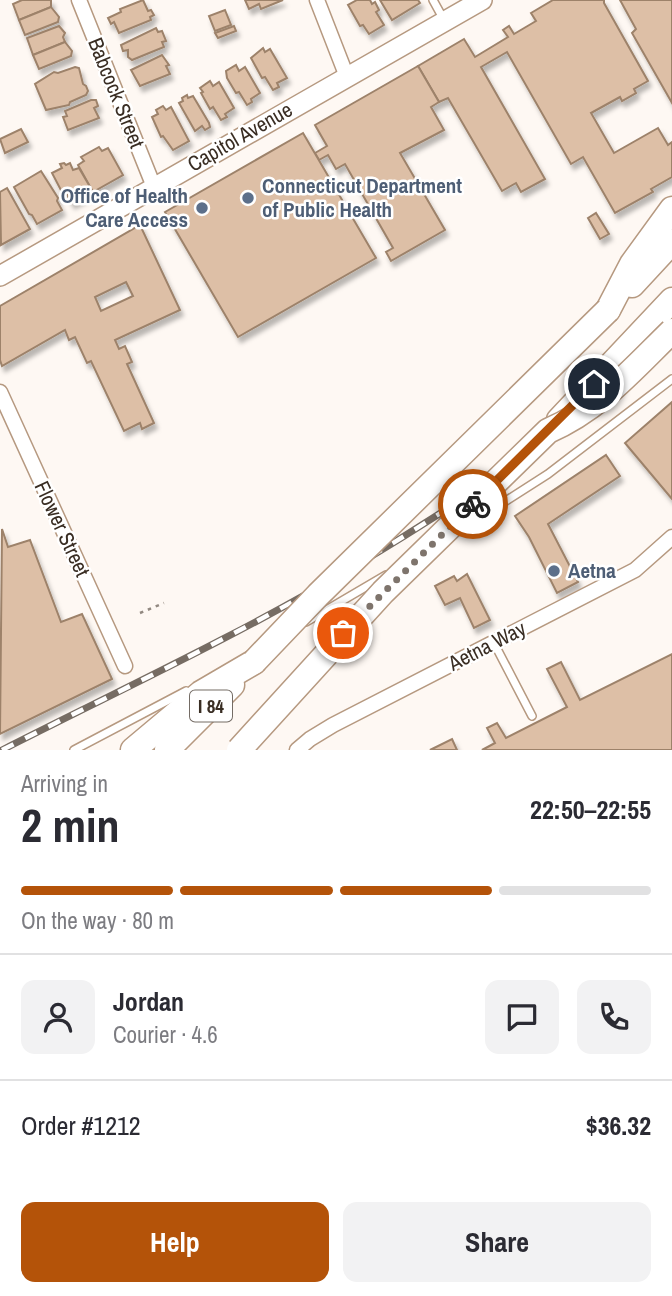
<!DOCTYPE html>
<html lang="en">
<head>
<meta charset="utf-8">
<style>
  :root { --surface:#fff; --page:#f2f2f3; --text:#2b2b33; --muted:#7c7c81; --line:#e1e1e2; --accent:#b45309 }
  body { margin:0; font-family:"Archivo Narrow",sans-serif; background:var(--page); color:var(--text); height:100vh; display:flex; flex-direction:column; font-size:26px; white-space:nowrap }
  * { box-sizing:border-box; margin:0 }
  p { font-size:23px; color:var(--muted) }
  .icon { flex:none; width:38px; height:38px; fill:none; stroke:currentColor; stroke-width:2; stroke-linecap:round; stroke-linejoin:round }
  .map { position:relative; height:750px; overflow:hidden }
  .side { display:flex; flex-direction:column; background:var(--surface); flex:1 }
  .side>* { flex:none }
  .pin { position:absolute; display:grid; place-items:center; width:60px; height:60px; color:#fff; margin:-30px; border:4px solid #fff; border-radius:50%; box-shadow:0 2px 7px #0007 }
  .courier { position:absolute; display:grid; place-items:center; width:70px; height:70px; margin:-35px; border:5px solid #b45309; border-radius:50%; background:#fff; color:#222; box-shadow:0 2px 9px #0007 }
  .headline em { font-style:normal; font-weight:700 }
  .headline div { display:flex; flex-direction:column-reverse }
  .headline { display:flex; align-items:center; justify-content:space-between; height:119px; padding:0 21px }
  h1 { font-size:46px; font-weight:700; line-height:52px }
  .bar { display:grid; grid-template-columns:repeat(4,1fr); gap:10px 7px; align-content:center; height:84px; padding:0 21px }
  .bar i { height:9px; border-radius:5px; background:var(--line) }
  .bar .active { background:var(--accent) }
  .bar p { grid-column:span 4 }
  .line { display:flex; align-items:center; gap:18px; padding:0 21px; border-top:2px solid var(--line) }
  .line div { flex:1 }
  .round { display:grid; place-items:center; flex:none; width:74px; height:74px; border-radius:14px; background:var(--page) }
  .primary-button { display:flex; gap:14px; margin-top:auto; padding:14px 21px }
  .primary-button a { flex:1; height:80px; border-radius:14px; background:var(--accent); color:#fff; font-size:28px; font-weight:700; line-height:80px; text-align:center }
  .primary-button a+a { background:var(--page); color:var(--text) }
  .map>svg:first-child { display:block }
  .building { fill:#ddbfa6; stroke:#9d826a; stroke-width:2; fill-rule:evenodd; filter:url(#shadow) }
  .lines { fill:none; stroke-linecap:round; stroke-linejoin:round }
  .service-casing { stroke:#b69980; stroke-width:10 }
  .minor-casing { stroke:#b69980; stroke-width:17 }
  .secondary-casing { stroke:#b69980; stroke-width:22 }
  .motorway-casing { stroke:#b69980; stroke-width:27 }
  .path { stroke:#928981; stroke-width:2.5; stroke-dasharray:3.5 5; stroke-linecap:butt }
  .service { stroke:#fff; stroke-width:7 }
  .minor { stroke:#fff; stroke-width:14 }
  .secondary { stroke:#fff; stroke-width:19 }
  .motorway { stroke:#fff; stroke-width:24 }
  .rail-casing { stroke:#766c63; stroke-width:7 }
  .rail { stroke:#fff; stroke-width:4.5; stroke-dasharray:13; stroke-linecap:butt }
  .motorway-bridge-casing { stroke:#b69980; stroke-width:27; stroke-linecap:butt }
  .motorway-bridge { stroke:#fff; stroke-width:24 }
  .done { stroke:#7e746c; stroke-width:7; stroke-dasharray:0 12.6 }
  .route { stroke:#b45309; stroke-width:9 }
  .service-dot { fill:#5c6f8a; stroke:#fff; stroke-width:2.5 }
  .labels { text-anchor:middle; stroke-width:5; stroke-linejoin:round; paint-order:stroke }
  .shield { fill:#fff; stroke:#746c65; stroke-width:2 }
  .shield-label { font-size:19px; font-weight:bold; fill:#392d23 }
  .street-label { font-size:21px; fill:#392d23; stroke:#fff }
  .service-label { font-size:21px; font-weight:bold; fill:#4e5e75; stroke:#fff; text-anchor:start }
</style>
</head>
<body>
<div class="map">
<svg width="672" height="750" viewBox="0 0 672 750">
  <defs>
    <filter id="shadow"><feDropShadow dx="3" dy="5.5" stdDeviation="2" flood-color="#0004"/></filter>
  </defs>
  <rect width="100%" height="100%" fill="#fef8f3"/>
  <g class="building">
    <polygon points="22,0 51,0 51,7 19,20 13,4"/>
    <polygon points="143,0 148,11 151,10 154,15 150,17 151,20 119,33 114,22 111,24 108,18 121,12 120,9"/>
    <polygon points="245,0 283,0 261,9 259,4 249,9"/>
    <polygon points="357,0 370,0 372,4 375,2 379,10 376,12 384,25 369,34 363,25 360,26 348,5"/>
    <polygon points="380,0 418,0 420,3 392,20"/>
    <polygon points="553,0 604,0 604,3 648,81 634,89 636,93 622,101 620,97 591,113 614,153 658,128 668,145 672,142 672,177 651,189 653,192 615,213 583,157 571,164 507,52 481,67 545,179 521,192 516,183 502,191 448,98 439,102 418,66 464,39 475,57 508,37 503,30 509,26 514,34 536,21 531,13"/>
    <polygon points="620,0 672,0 672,103 632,33 636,29"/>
    <polygon points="51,7 59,17 58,22 25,35 19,20"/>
    <polygon points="225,10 231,25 215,31 209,16"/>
    <polygon points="59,26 65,33 63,37 65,42 33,55 27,38"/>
    <polygon points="234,26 236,31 218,38 215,33"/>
    <polygon points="156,28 158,32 162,31 166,41 162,42 164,47 132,60 128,57 128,50 123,51 121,45"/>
    <polygon points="65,42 72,51 71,56 39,69 33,55"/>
    <polygon points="263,48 265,52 270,49 287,78 277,83 279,87 273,90 265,77 262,78 251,58"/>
    <polygon points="162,55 169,65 166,66 170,74 140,86 131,70"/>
    <polygon points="236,65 239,71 245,67 260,93 251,99 252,102 247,105 239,92 236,93 227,78 226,71"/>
    <polygon points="418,66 439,102 431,107 444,130 400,153 445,230 391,261 386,252 393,248 345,164 336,169 328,155 319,160 315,153 327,146 315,125"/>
    <polygon points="75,67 79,68 83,84 86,86 88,91 86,95 70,102 69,105 46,110 35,84 54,72 58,73"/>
    <polygon points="210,81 213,86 219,82 234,108 225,114 227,117 221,120 213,107 210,109 201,93 203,92 200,88"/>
    <polygon points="187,95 188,98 193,96 209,123 210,127 205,130 202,126 195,131 179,103 183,101 182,98"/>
    <polygon points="91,100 96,100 98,106 94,108 99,118 68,130 63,117 67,116 65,111"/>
    <polygon points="163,106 166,110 171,107 189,141 173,150 163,136 161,137 152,117 158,114 156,110"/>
    <polygon points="21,129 28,142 5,153 0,139"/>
    <polygon points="303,133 376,258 238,337 165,212"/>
    <polygon points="99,147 102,151 108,148 123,175 93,192 78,165 84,161 81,157"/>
    <polygon points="64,163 66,165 70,163 73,170 79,168 93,192 72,203 66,193 63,194 52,173 62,168 60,164"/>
    <polygon points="41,171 58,198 57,201 62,210 37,224 32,215 29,214 14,187"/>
    <polygon points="7,188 30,229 1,245 0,192"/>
    <polygon points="596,213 609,234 600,239 588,218"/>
    <path d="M 140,225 L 180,310 L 115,340 L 119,349 L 125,346 L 132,362 L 127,364 L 154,423 L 142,429 L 140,423 L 124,431 L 91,361 L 87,363 L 75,337 L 69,340 L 65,330 L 2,366 L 0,360 L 0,306 ZM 126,282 L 133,296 L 101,311 L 95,297 Z"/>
    <polygon points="672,402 672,499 625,443"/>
    <polygon points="606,455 620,476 548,524 578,582 557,593 529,537 515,516"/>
    <polygon points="2,529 8,547 30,540 61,622 82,614 112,679 0,734"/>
    <polygon points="467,574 490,620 474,628 460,598 445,605 435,586 454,576 457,581"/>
    <polygon points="672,654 672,750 482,750 495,743 487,728 497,723 506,738 567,707 547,669 561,662 580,700"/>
    <polygon points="452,739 457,750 430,750"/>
  </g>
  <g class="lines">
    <g class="service-casing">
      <g id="service">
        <polyline points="433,0 444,20"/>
        <polyline points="462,529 548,474 672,379"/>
        <polyline points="306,622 386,575"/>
        <polyline points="494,643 532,716"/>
        <polyline points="74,750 186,691"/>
      </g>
    </g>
    <g class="minor-casing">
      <g id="minor">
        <polyline points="79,0 154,187"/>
        <polyline points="317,0 347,77"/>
        <polyline points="0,392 125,666"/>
        <polyline points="297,750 310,739 333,725 635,570 672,537"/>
      </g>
    </g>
    <g class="secondary-casing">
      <polyline id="secondary" points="0,276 482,0"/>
    </g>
    <g class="motorway-casing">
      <g id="motorway">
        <polyline points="632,285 672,242"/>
        <polyline points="608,310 632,264 672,209"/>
        <polyline points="559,420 672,300"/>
        <polyline points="133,750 201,693 254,662"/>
        <polyline points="167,750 232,685"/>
      </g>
    </g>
    <polyline class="path" points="140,613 164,603"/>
    <use href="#service" class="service"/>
    <use href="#minor" class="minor"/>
    <use href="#secondary" class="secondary"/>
    <use href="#motorway" class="motorway"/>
    <g class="rail-casing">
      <path id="rail" d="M 2,750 C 120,690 241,634 355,566 C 466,500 574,426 672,343"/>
    </g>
    <use href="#rail" class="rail"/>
    <g class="motorway-bridge-casing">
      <g id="motorway-bridge">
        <polyline points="254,662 318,595 608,310"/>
        <path d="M 239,750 L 383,592 L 548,431 C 599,409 633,369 672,331"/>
      </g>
    </g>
    <use href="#motorway-bridge" class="motorway-bridge"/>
  </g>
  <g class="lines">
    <polyline class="done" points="343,633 473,504"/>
    <polyline class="route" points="473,504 594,384"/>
  </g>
  <g class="service-dot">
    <circle cx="248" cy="198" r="7"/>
    <circle cx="202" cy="208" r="7"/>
    <circle cx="554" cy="571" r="7"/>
  </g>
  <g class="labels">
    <rect class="shield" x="190" y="690.5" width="42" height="31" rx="5"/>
    <g class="shield-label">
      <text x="211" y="713">I 84</text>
    </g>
    <g class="street-label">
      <text transform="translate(116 93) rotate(68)" y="7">Babcock Street</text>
      <text transform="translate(240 137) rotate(-30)" y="7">Capitol Avenue</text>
      <text transform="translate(62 529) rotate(65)" y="7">Flower Street</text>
      <text transform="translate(487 646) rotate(-27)" y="7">Aetna Way</text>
    </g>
    <g class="service-label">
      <text x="262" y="193">Connecticut Department<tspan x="262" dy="24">of Public Health</tspan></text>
      <text x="188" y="203" text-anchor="end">Office of Health<tspan x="188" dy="24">Care Access</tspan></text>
      <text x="568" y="578">Aetna</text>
    </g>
  </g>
</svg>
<div class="pin" style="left:343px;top:633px;background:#ea580c"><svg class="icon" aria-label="bag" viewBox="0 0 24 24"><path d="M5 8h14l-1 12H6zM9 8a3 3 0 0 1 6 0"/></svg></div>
<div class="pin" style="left:594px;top:384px;background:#1f2937"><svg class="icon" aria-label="home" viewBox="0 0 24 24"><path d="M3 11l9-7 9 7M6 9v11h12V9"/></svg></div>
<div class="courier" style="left:473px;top:504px"><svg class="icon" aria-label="bike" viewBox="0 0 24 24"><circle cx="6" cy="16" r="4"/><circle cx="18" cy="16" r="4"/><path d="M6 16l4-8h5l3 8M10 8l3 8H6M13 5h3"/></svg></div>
</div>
<section class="side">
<div class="headline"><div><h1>2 min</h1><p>Arriving in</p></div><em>22:50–22:55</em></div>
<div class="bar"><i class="active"></i><i class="active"></i><i class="active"></i><i></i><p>On the way · 80 m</p></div>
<div class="line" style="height:126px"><a class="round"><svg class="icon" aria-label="person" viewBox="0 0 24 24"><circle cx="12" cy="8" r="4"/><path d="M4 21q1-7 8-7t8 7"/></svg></a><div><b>Jordan</b><p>Courier · 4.6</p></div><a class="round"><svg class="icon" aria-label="chat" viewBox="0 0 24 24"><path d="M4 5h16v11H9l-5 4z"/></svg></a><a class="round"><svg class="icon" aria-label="phone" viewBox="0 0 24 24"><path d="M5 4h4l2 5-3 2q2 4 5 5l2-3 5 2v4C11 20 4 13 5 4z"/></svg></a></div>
<div class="line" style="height:91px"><div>Order #1212</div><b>$36.32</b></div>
<div class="primary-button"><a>Help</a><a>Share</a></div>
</section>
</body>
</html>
